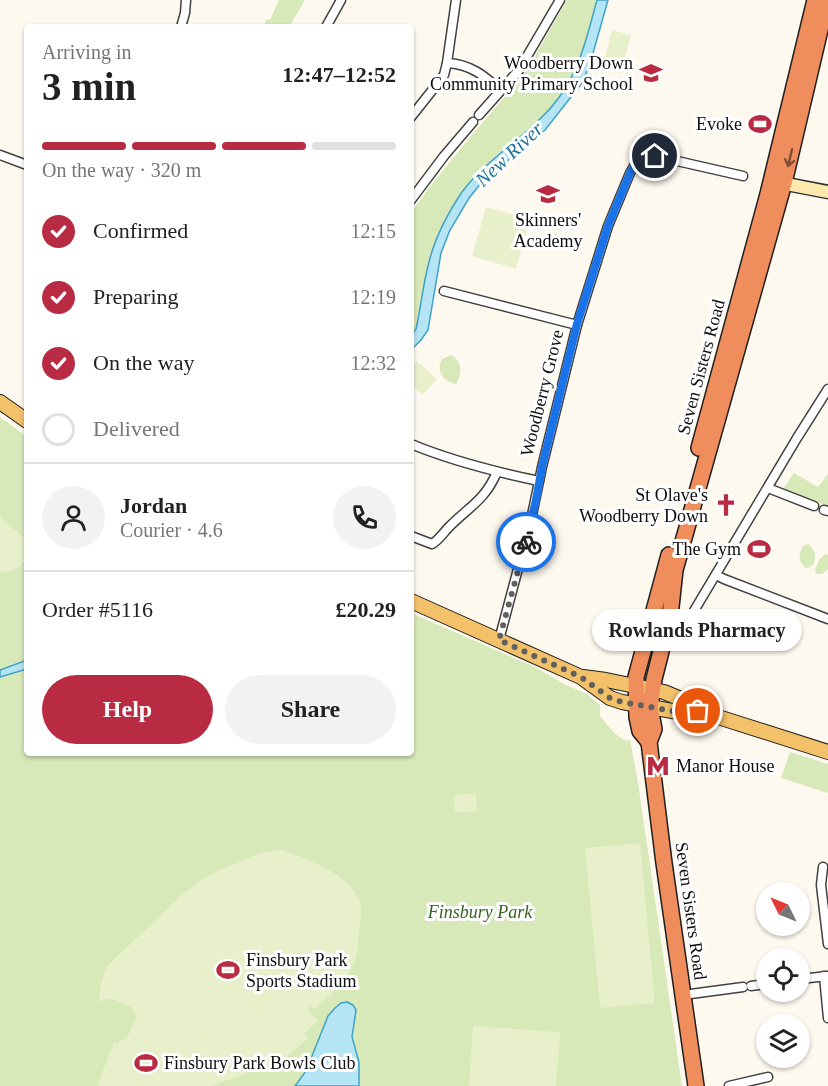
<!DOCTYPE html>
<html lang="en">
<head>
<meta charset="utf-8">
<style>
  :root { --surface:#fff; --page:#f2f2f2; --text:#222; --muted:#767676; --line:#e0e0e0; --accent:#b82b43 }
  body { margin:0; font-family:"Times New Roman",serif; background:var(--page); color:var(--text); height:100vh; display:flex; flex-direction:column; font-size:22px; white-space:nowrap }
  * { box-sizing:border-box; margin:0 }
  p { font-size:20px; color:var(--muted) }
  .icon { flex:none; width:33px; height:33px; fill:none; stroke:currentColor; stroke-width:2; stroke-linecap:round; stroke-linejoin:round }
  .map { position:relative; flex:1; overflow:hidden }
  .drawer { position:absolute; left:24px; top:24px; width:390px; height:732px; display:flex; flex-direction:column; background:var(--surface); border-radius:6px; box-shadow:0 2px 4px #0004 }
  .drawer>* { flex:none }
  .needle { width:39px; rotate:313deg }
  .tools { position:absolute; left:756px; top:882px; display:grid; gap:12px }
  .tools a { display:grid; place-items:center; width:54px; height:54px; border-radius:50%; background:var(--surface); box-shadow:0 2px 4px #0004; font-size:30px }
  .pin { position:absolute; display:grid; place-items:center; width:51px; height:51px; color:#fff; margin:-26px; border:3px solid #fff; border-radius:50%; box-shadow:0 2px 6px #0007 }
  .courier { position:absolute; display:grid; place-items:center; width:60px; height:60px; margin:-30px; border:4px solid #1a73e8; border-radius:50%; background:#fff; color:#222; box-shadow:0 2px 8px #0007 }
  .bubble { position:absolute; height:42px; border-radius:21px; background:var(--surface); box-shadow:0 2px 4px #0004; font-size:20px; font-weight:700; line-height:42px; text-align:center }
  .summary em { font-style:normal; font-weight:700 }
  .summary div { display:flex; flex-direction:column-reverse }
  .summary { display:flex; align-items:center; justify-content:space-between; height:102px; padding:0 18px }
  h1 { font-size:39px; font-weight:700; line-height:45px }
  .bar { display:grid; grid-template-columns:repeat(4,1fr); gap:9px 6px; align-content:center; height:72px; padding:0 18px }
  .bar i { height:8px; border-radius:4px; background:var(--line) }
  .bar .selected { background:var(--accent) }
  .bar p { grid-column:span 4 }
  .line { display:flex; align-items:center; gap:15px; padding:0 18px; border-top:2px solid var(--line) }
  .line div { flex:1 }
  .round { display:grid; place-items:center; flex:none; width:63px; height:63px; border-radius:32px; background:var(--page) }
  ol { padding:0 18px; list-style:none }
  li { display:flex; align-items:center; gap:18px; height:66px }
  li p { margin-inline-start:auto }
  li .icon { padding:6px; border-radius:50%; background:var(--accent); color:#fff; stroke-width:4 }
  li:last-child { color:var(--muted) }
  li i { width:33px; height:33px; border:3px solid var(--line); border-radius:50% }
  .primary-button { display:flex; gap:12px; margin-top:auto; padding:12px 18px }
  .primary-button a { flex:1; height:69px; border-radius:36px; background:var(--accent); color:#fff; font-size:24px; font-weight:700; line-height:69px; text-align:center }
  .primary-button a+a { background:var(--page); color:var(--text) }
  .map>svg:first-child { display:block }
  .green { fill:#d7e8b9 }
  .pitch { fill:#e7efcb }
  .water { fill:#b5e4f4; stroke:#3fa2c8; stroke-width:1.5 }
  .lines { fill:none; stroke-linecap:round; stroke-linejoin:round }
  .street-casing { stroke:#414141; stroke-width:11 }
  .secondary-casing { stroke:#303030; stroke-width:15 }
  .primary-casing { stroke:#1f1f1f; stroke-width:16 }
  .highway-casing { stroke:#1f1f1f; stroke-width:18 }
  .street { stroke:#fff; stroke-width:8 }
  .secondary { stroke:#fce9ac; stroke-width:12 }
  .primary { stroke:#f3c16a; stroke-width:14 }
  .highway { stroke:#ef8d5c; stroke-width:15 }
  .oneway { stroke:#7e4e35 }
  .done { stroke:#62605d; stroke-width:6; stroke-dasharray:0 10.8 }
  .route { stroke:#1a73e8; stroke-width:8 }
  .labels { text-anchor:middle; stroke-width:6; stroke-linejoin:round; paint-order:stroke }
  .poi-label { font-size:18px; fill:#0e0e0e; stroke:#fff; text-anchor:end }
  .street-label { font-size:18px; fill:#0e0e0e; stroke:#fff }
  .park-label { font-size:18px; font-style:italic; fill:#366320; stroke:#fff }
  .water-label { font-size:20px; font-style:italic; fill:#1b739b; stroke:#fff }
</style>
</head>
<body>
<div class="map">
<svg width="828" height="1086" viewBox="0 0 828 1086">
  <rect width="100%" height="100%" fill="#fef9ef"/>
  <g class="green">
    <polygon points="279,0 305,0 289,27 263,27 267,19 270,20"/>
    <polygon points="567,0 597,0 585,46 575,72 566,88 541,119 492,159 476,175 461,193 428,263 416,329 411,336 411,213 429,188 470,137 524,75"/>
    <path d="M 451,355 C 463,361 462,374 456,384 C 444,382 435,371 442,359 Z"/>
    <path d="M 0,417 L 27,437 L 27,753 L 411,753 L 411,613 L 537,668 L 564,684 L 587,694 L 600,705 L 600,716 C 608,725 616,738 628,741 L 630,739 L 638,783 L 682,1086 L 0,1086 Z"/>
    <polygon points="794,473 818,487 828,474 828,506 783,489"/>
    <path d="M 808,544 C 817,550 819,566 806,568 C 798,562 798,555 803,546 Z"/>
    <polygon points="825,554 828,555 828,569 822,574 816,574 815,570 819,560"/>
    <polygon points="790,752 828,764 828,793 781,778"/>
  </g>
  <g class="pitch">
    <polygon points="612,30 631,35 621,73 602,68"/>
    <polygon points="486,207 530,219 516,269 472,256"/>
    <polygon points="417,361 437,379 422,395 411,384 411,368"/>
    <path d="M 0,516 L 27,541 C 27,561 22,571 0,573 Z"/>
    <polygon points="476,793 477,811 455,812 454,795"/>
    <polygon points="640,843 655,1003 600,1008 585,848"/>
    <path d="M 281,850 C 304,856 352,876 360,901 C 363,911 360,923 359,933 C 358,940 358,949 356,956 C 350,980 332,994 314,1009 L 311,1006 L 308,1009 L 318,1021 L 304,1034 L 308,1038 L 281,1062 L 211,1086 L 97,1086 L 114,1042 L 117,1043 L 127,1038 L 136,1017 L 131,1006 L 109,998 L 99,1002 L 100,989 L 106,967 L 183,894 L 203,879 L 216,872 L 260,853 Z"/>
    <polygon points="473,1026 560,1032 556,1086 469,1086"/>
  </g>
  <g class="water">
    <path d="M 597,0 L 608,0 L 590,64 L 582,83 L 545,130 L 482,182 L 469,198 L 450,230 L 441,253 L 428,330 L 421,340 L 411,350 L 411,336 L 416,329 C 421,307 423,284 429,262 C 435,237 448,213 462,192 C 483,164 513,145 538,121 C 577,85 584,48 597,0 Z"/>
    <polygon points="27,660 27,669 0,677 0,670"/>
    <polygon points="347,1002 353,1005 356,1010 352,1037 359,1062 359,1086 295,1086 306,1071 328,1016 335,1008 341,1003"/>
  </g>
  <g class="lines">
    <g class="street-casing">
      <g id="street">
        <polyline points="181,27 185,13 186,0"/>
        <polyline points="326,27 341,0"/>
        <path d="M 447,63 C 469,64 485,75 500,91"/>
        <polyline points="436,85 444,75 447,63 456,0"/>
        <polyline points="479,115 519,70 560,0"/>
        <polyline points="411,117 434,88"/>
        <polyline points="0,155 27,165"/>
        <polyline points="411,200 444,156 473,122"/>
        <polyline points="444,291 577,325"/>
        <path d="M 411,444 C 452,461 496,472 539,481"/>
        <polyline points="768,488 814,506"/>
        <polyline points="824,510 828,511"/>
        <path d="M 411,536 L 432,544 C 439,540 443,533 449,527 C 470,506 485,500 497,472"/>
        <polyline points="716,575 724,579 828,619"/>
        <polyline points="499,640 531,520 542,467 577,325 608,226 630,173 636,163 643,157 655,156 743,176"/>
        <polyline points="663,644 669,645 674,642 688,621 797,438 828,389"/>
        <polyline points="823,867 821,885 828,944"/>
        <polyline points="824,976 828,1018"/>
        <polyline points="800,979 828,976"/>
        <polyline points="751,986 766,984"/>
        <polyline points="683,995 743,987"/>
        <polyline points="729,1086 768,1077"/>
      </g>
    </g>
    <g class="secondary-casing">
      <polyline id="secondary" points="776,182 828,192"/>
    </g>
    <g class="primary-casing">
      <g id="primary">
        <polyline points="0,402 27,421"/>
        <polyline points="411,601 581,677 610,698 622,702 678,712 690,708"/>
        <polyline points="583,677 606,680 664,692 681,699 690,708 828,752"/>
      </g>
    </g>
    <g class="highway-casing">
      <g id="highway">
        <polyline points="699,448 768,194 815,0"/>
        <polyline points="649,742 640,731 637,717 636,677 669,555"/>
        <polyline points="696,1086 664,863 649,742 654,729 650,708 654,679 670,616 675,570 784,183 827,0"/>
      </g>
    </g>
    <use href="#street" class="street"/>
    <use href="#secondary" class="secondary"/>
    <use href="#primary" class="primary"/>
    <use href="#highway" class="highway"/>
  </g>
  <defs><path id="oneway-shaft" d="M-6 0H5M1.5-3L5.5 0L1.5 3" fill="none" stroke-width="1.6" stroke-linecap="round" stroke-linejoin="round" transform="scale(1.5)"/></defs>
  <use class="oneway" href="#oneway-shaft" transform="translate(790 158) rotate(103)"/>
  <g class="lines">
    <polyline class="done" points="526,542 499,640 581,677 610,698 622,702 678,712 690,708 698,711"/>
    <polyline class="route" points="526,542 536,500 542,467 577,324 608,226 630,173 636,163 643,158 655,156"/>
  </g>
  <defs>
    <g id="school-bare" transform="scale(1.8)"><path d="M0-5L7-2L0 1L-7-2ZM-4 1L0 2.5L4 1V4Q0 6-4 4Z" fill="#b82b43" stroke="#fff" stroke-width="2.5" paint-order="stroke"/></g>
    <g id="stadium-bare" transform="scale(1.8)"><path d="M0-5a6.5 5 0 1 0 0 10a6.5 5 0 1 0 0-10ZM-3.5-1.8h7v3.6h-7Z" fill="#b82b43" stroke="#fff" stroke-width="2.5" paint-order="stroke"/></g>
    <g id="church-bare" transform="scale(1.8)"><path d="M-1.2-6h2.4v3.5h3.3v2.4h-3.3V6h-2.4V-.1h-3.3v-2.4h3.3Z" fill="#b82b43" stroke="#fff" stroke-width="2.5" paint-order="stroke"/></g>
    <g id="metro-bare" transform="scale(1.8)"><path d="M-5.5 5V-5H-3L0 0L3-5H5.5V5H3V-.5L0 4L-3-.5V5Z" fill="#b82b43" stroke="#fff" stroke-width="2.5" paint-order="stroke"/></g>
  </defs>
  <g fill-rule="evenodd">
    <use href="#school-bare" x="651" y="73"/>
    <use href="#stadium-bare" x="760" y="124"/>
    <use href="#school-bare" x="548" y="194"/>
    <use href="#church-bare" x="726" y="505"/>
    <use href="#stadium-bare" x="759" y="549"/>
    <use href="#metro-bare" x="658" y="766"/>
    <use href="#stadium-bare" x="228" y="970"/>
    <use href="#stadium-bare" x="146" y="1063"/>
  </g>
  <g class="labels">
    <g class="poi-label">
      <text x="633" y="69">Woodberry Down<tspan x="633" dy="21">Community Primary School</tspan></text>
      <text x="742" y="130">Evoke</text>
      <text x="548" y="226" text-anchor="middle">Skinners'<tspan x="548" dy="21">Academy</tspan></text>
      <text x="708" y="501">St Olave's<tspan x="708" dy="21">Woodberry Down</tspan></text>
      <text x="741" y="555">The Gym</text>
      <text x="676" y="772" text-anchor="start">Manor House</text>
      <text x="246" y="966" text-anchor="start">Finsbury Park<tspan x="246" dy="21">Sports Stadium</tspan></text>
      <text x="164" y="1069" text-anchor="start">Finsbury Park Bowls Club</text>
    </g>
    <g class="street-label">
      <text transform="translate(701 367) rotate(-75)" y="6">Seven Sisters Road</text>
      <text transform="translate(542 393) rotate(-76)" y="6">Woodberry Grove</text>
      <text transform="translate(691 911) rotate(82)" y="6">Seven Sisters Road</text>
    </g>
    <g class="park-label">
      <text x="480" y="918">Finsbury Park</text>
    </g>
    <g class="water-label">
      <text transform="translate(509 154) rotate(-43)" y="7">New River</text>
    </g>
  </g>
</svg>
<div class="tools">
<a><svg class="needle" viewBox="-14 -14 28 28"><path d="M0-13l5 13h-10z" fill="#e53935"/><path d="M0 13l5-13h-10z" fill="#767676"/></svg></a>
<a><svg class="icon" aria-label="locate" viewBox="0 0 24 24"><circle cx="12" cy="12" r="6"/><path d="M12 2v4M12 18v4M2 12h4M18 12h4"/></svg></a>
<a><svg class="icon" aria-label="layers" viewBox="0 0 24 24"><path d="M12 4l9 5-9 5-9-5zM3 14l9 5 9-5"/></svg></a>
</div>
<div class="pin" style="left:698px;top:711px;background:#ea580c"><svg class="icon" aria-label="bag" viewBox="0 0 24 24"><path d="M5 8h14l-1 12H6zM9 8a3 3 0 0 1 6 0"/></svg></div>
<div class="pin" style="left:655px;top:156px;background:#1f2937"><svg class="icon" aria-label="home" viewBox="0 0 24 24"><path d="M3 11l9-7 9 7M6 9v11h12V9"/></svg></div>
<div class="courier" style="left:526px;top:542px"><svg class="icon" aria-label="bike" viewBox="0 0 24 24"><circle cx="6" cy="16" r="4"/><circle cx="18" cy="16" r="4"/><path d="M6 16l4-8h5l3 8M10 8l3 8H6M13 5h3"/></svg></div>
<div class="bubble" style="left:592px;top:609px;width:210px">Rowlands Pharmacy</div>
<section class="drawer">
<div class="summary"><div><h1>3 min</h1><p>Arriving in</p></div><em>12:47–12:52</em></div>
<div class="bar"><i class="selected"></i><i class="selected"></i><i class="selected"></i><i></i><p>On the way · 320 m</p></div>
<ol>
<li><svg class="icon" aria-label="check" viewBox="0 0 24 24"><path d="M5 12l5 5 9-10"/></svg>Confirmed<p>12:15</p></li>
<li><svg class="icon" aria-label="check" viewBox="0 0 24 24"><path d="M5 12l5 5 9-10"/></svg>Preparing<p>12:19</p></li>
<li><svg class="icon" aria-label="check" viewBox="0 0 24 24"><path d="M5 12l5 5 9-10"/></svg>On the way<p>12:32</p></li>
<li><i></i>Delivered</li>
</ol>
<div class="line" style="height:108px"><a class="round"><svg class="icon" aria-label="person" viewBox="0 0 24 24"><circle cx="12" cy="8" r="4"/><path d="M4 21q1-7 8-7t8 7"/></svg></a><div><b>Jordan</b><p>Courier · 4.6</p></div><a class="round"><svg class="icon" aria-label="phone" viewBox="0 0 24 24"><path d="M5 4h4l2 5-3 2q2 4 5 5l2-3 5 2v4C11 20 4 13 5 4z"/></svg></a></div>
<div class="line" style="height:78px"><div>Order #5116</div><b>£20.29</b></div>
<div class="primary-button"><a>Help</a><a>Share</a></div>
</section>
</div>
</body>
</html>
